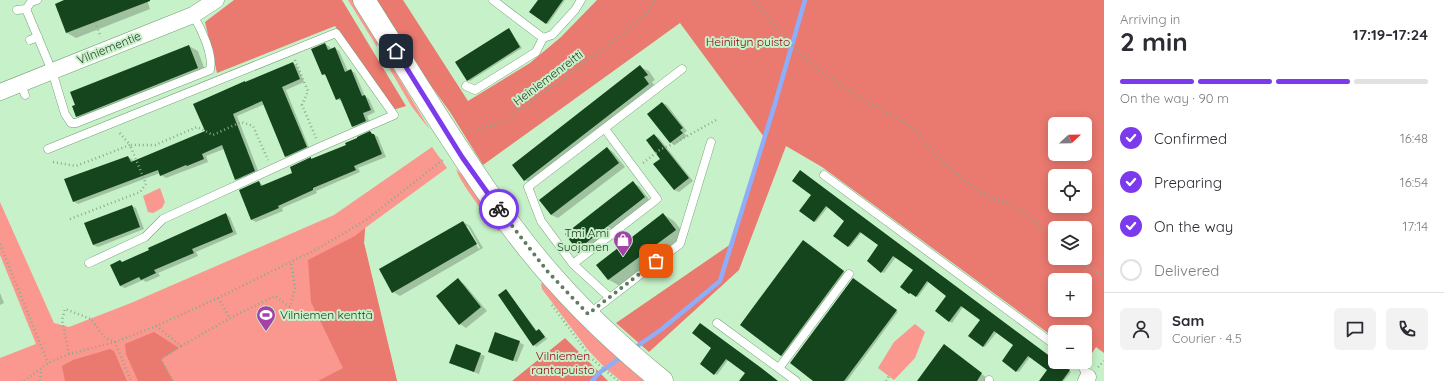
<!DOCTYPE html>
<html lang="en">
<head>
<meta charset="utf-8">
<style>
  :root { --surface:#fff; --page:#f2f2f3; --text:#2b2b33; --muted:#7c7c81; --line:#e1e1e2; --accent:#7c3aed }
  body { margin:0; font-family:Quicksand,sans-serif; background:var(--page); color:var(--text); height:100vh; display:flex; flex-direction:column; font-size:15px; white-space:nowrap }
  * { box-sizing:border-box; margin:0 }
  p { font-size:13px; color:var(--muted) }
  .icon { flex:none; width:22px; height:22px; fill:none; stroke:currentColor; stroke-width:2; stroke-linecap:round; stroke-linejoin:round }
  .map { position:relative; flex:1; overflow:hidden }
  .drawer { display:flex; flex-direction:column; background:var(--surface); width:340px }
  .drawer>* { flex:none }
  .needle { width:26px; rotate:68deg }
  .fabs { position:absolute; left:1048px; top:117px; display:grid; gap:8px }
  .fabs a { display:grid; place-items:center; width:44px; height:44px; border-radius:6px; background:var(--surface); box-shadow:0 2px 10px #0003; font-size:20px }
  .pin { position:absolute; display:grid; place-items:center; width:34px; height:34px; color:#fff; margin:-17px; border-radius:8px; box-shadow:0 2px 6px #0006 }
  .courier { position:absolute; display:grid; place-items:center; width:40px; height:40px; margin:-20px; border:3px solid #7c3aed; border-radius:50%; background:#fff; color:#222; box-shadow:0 1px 5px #0007 }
  .overview em { font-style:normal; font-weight:800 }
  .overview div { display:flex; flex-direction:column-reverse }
  .overview { display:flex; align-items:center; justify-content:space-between; height:68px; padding:0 16px }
  h1 { font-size:26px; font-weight:800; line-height:30px }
  .bar { display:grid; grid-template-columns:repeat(4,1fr); gap:6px 4px; align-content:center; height:48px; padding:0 16px }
  .bar i { height:5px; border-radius:3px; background:var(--line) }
  .bar .active { background:var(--accent) }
  .bar p { grid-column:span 4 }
  .line { display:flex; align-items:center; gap:10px; padding:0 16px; border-top:1px solid var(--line) }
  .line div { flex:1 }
  .round { display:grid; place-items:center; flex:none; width:42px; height:42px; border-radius:6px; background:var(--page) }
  ol { padding:0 16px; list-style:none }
  li { display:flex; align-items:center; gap:12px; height:44px }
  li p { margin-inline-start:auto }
  li .icon { padding:4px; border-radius:50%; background:var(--accent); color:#fff; stroke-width:4 }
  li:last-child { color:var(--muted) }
  li i { width:22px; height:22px; border:2px solid var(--line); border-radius:50% }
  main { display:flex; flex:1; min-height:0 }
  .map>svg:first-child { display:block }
  .green { fill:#fa978e }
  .forest { fill:#ea796f; fill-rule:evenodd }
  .shadow { fill:#0003; fill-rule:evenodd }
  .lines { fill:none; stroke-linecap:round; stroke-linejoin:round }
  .stream { stroke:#8faef9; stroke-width:4.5 }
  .building { fill:#15451c }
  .service-casing { stroke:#779f79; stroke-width:9 }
  .minor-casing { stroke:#779f79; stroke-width:17 }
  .primary-casing { stroke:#779f79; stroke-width:23 }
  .path { stroke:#8aab8c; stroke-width:2.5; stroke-dasharray:1 3; stroke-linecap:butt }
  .service { stroke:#fff; stroke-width:8 }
  .minor { stroke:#fff; stroke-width:16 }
  .primary { stroke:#fff; stroke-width:22 }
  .done { stroke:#617b62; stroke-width:4; stroke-dasharray:0 7.2 }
  .route { stroke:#7c3aed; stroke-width:5 }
  .labels { text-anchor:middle; stroke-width:4; stroke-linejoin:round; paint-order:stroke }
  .park-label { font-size:12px; fill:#950010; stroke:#c7f2c9 }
  .street-label { font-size:12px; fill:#2a3b2b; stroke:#c7f2c9 }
  .poi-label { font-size:12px; fill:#2a3b2b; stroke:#c7f2c9; text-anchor:end }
</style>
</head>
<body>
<main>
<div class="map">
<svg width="1104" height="381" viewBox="0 0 1104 381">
  <rect width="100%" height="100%" fill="#c7f2c9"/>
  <g class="green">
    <polygon points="348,0 354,0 378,41 377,47"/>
    <polygon points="385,61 393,68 430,130 412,107"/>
    <polygon points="432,147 447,168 365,228 364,243 397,381 0,381 0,358 36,344 0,255 0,202 54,323 69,327 131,303 334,215"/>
    <path d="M 456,169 L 465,178 L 501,230 L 498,231 C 487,216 461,185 456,169 Z"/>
    <polygon points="160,188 165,202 162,208 153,213 148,212 143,196"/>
    <polygon points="543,283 547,284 649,381 621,381 605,368 588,350 542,289 541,284"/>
    <polygon points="915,324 925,332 915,358 894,380 878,368 894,342"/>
  </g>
  <g class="forest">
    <polygon points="234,0 342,0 406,106 393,110 335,26 217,73 205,22"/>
    <path d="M 377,0 L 403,0 L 468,101 L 530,63 L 561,37 L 597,0 L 1104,0 L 1104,353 L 1096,347 L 1087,361 L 1085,360 L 1085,332 L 1055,332 L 1055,338 L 822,167 L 786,146 L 739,270 L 649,352 L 616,323 L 731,244 L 764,137 L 680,23 L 483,165 L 450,112 L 414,62 ZM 1055,124 L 1085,124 L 1085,154 L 1055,154 ZM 1055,176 L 1085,176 L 1085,206 L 1055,206 ZM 1055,228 L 1085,228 L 1085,258 L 1055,258 ZM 1055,280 L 1085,280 L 1085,310 L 1055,310 Z"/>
    <polygon points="365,228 364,243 397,381 318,381 343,368 311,302 308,260 355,236"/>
    <polygon points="154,332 179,348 161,359 173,381 138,381 126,354 125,344"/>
    <polygon points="565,338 608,381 512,381"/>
    <polygon points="110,349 114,351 127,381 65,381 62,366 73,360"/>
  </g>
  <g class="shadow">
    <polygon points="67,0 147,0 150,9 76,38 67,33 56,4"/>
    <polygon points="539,0 565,0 548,24 531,12"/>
    <polygon points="509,29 522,48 470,81 468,80"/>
    <polygon points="325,44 330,47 331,50 335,48 339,51 348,71 351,70 355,73 365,96 369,99 375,112 367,116 370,123 357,129 353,126 342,101 336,99 327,77 323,74"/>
    <polygon points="189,46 198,51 206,73 85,121 77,116"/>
    <polygon points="293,63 297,66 304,82 286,90 310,150 291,159 286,156 265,104 237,116 259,173 240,182 236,179 224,149 206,156 208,162 166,178 161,175 160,173 78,204 73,201 128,157 133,160 134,162 206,131 245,82 246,83"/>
    <polygon points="640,67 649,71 655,80 652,82 657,89 534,185 525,180"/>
    <polygon points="663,103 667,105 687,131 684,133 687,136 675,145 671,143 648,114"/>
    <polygon points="370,132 378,137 386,157 358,168 360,172 316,191 317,193 282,208 283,211 256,222 252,220 240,191 259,182 264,186 293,173 311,158 313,160 347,145"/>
    <polygon points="654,135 659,138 693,181 679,192 674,190 661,159"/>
    <polygon points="607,148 613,152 625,167 558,218 551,215"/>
    <polygon points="633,183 639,186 651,202 585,253 578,249"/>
    <polygon points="812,195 1055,360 1055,362 1057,362 1071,372 1064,381 1040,381 1048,370 1030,357 1019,372 1017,371 1003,361 1015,345 997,332 985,347 983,346 981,320 963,307 952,323 936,311 948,295 929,282 918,297 902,287 914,270 896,257 884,273 882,272 880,245 862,232 850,247 849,246 834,236 846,220 828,207 816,222 814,221"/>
    <polygon points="132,206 136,208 144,229 98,247 93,245"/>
    <polygon points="226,214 230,217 237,234 196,252 198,256 158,273 160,276 146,282 143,280 125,288 120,286 123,263"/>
    <polygon points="663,214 674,221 686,236 620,286 609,280 597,265"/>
    <path d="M 463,222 L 470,226 L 483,248 L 400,296 L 393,292 ZM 465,226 L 468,226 L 480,248 L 479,249 Z"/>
    <polygon points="806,242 846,273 783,357 741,325"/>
    <polygon points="458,280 464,284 487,311 466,328 460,324"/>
    <polygon points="855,280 898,312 847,381 816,381"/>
    <polygon points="506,290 537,331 539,330 541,331 547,339 536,347 499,295"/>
    <polygon points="0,293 4,303 0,305"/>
    <polygon points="519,342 524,345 517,362 493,354"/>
    <polygon points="457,345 485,356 479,374 450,363"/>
    <polygon points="946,347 987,378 986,381 918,381"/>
    <polygon points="713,348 777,381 741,381 746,373 728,360 717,375 701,364"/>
  </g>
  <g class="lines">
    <g class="stream">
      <polyline points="633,349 662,329 720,281 774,107 805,0"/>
      <polyline points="592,381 599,373 623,356"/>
    </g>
  </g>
  <g class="building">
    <polygon points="64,0 150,0 150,1 66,33 55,4"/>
    <polygon points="538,0 563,0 546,24 529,12"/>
    <polygon points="509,28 520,47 467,81 455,62"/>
    <polygon points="325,43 328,50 335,47 345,72 351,69 362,96 365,95 371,110 363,113 366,121 352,127 340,98 336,100 325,74 322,75 311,49"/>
    <polygon points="189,45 198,68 76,117 72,106 75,105 70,92"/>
    <polygon points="293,62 300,79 282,87 307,147 285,157 262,101 233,114 255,171 235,180 222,145 202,154 204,159 187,166 186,165 160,176 158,170 73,202 64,179 128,156 131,162 205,131 193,104 245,81 245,82"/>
    <polygon points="640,65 648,75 644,77 649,84 524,181 512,165"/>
    <polygon points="662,102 683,128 680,130 683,133 670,143 647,114"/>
    <polygon points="370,131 372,134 374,134 382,154 354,166 356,170 313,188 313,190 278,206 279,208 251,220 239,190 259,181 261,186 292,173 290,167 311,157 311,159 346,145 345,143 357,138 357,137"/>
    <polygon points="654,134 689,178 674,190 653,164 660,159 646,140"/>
    <polygon points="607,147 619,163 551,215 539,200"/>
    <polygon points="800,170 1055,360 1055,362 1058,362 1070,370 1062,381 1039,381 1047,370 1028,356 1016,372 1002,361 1013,345 994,331 983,347 968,336 980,320 961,306 949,322 935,311 946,296 927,281 916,297 910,293 909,294 900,287 913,270 893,256 881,273 867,261 878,245 860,232 848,247 833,236 844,221 826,206 814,222 799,211 811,195 792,181"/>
    <polygon points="633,181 645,197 577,250 565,234"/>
    <polygon points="132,205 140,227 93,245 84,223"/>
    <polygon points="226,213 233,232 192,249 194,253 154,270 156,273 141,280 139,277 120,286 110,265 120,260 122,262 149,250 148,248"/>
    <polygon points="663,213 676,230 608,280 596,265"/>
    <polygon points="463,221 477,244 392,293 379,269"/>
    <polygon points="803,240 844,271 781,356 740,325"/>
    <polygon points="458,278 481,307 459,325 436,296"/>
    <polygon points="853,278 897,310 844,381 813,381 790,363"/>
    <polygon points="506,289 536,331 539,329 545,337 533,346 498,295"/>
    <polygon points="700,323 760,367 778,381 739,381 745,373 726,359 714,375 700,364 711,348 692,333"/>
    <polygon points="495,332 520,341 513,361 488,352"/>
    <polygon points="456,344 481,353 474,372 449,363"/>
    <polygon points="944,344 982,373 977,381 917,381"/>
  </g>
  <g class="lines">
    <g class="service-casing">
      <g id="service">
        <polyline points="493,0 543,38 552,35 575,10 581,0"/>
        <path d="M 26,9 L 52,71 L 65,114 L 71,123 L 76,123 L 210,70 C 214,55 201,28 193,15"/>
        <polyline points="17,10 26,9 31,2 37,0"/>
        <polyline points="30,40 38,37"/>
        <polyline points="21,84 25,95"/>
        <polyline points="466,86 475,90 536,52 543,38"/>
        <polyline points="48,149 336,33 394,115 320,147 163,219 145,237 89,263"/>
        <polyline points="824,175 1055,345"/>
        <polyline points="573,264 657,199 605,129"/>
        <polyline points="609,297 573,264 541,221 528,187 682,69"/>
        <polyline points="589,314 680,244 711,142"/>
        <polyline points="717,323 796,381"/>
        <polyline points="1078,362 1081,364 1088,377"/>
        <polyline points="779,368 849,274"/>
        <polyline points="989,381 989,380"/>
      </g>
    </g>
    <g class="minor-casing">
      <g id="minor">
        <polyline points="0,92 193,15 216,0"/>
        <polyline points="1086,381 1088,377"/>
      </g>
    </g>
    <g class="primary-casing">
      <path id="primary" d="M 364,0 C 411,75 457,151 509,223 C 552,282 605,335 662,381"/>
    </g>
    <g class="path">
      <polyline points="753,0 785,38 815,67 861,99 906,123 916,131 940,159 971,186 994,199 1010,205 1025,214 1055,239"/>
      <polyline points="95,22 101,37"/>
      <polyline points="295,60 308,91 302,105 316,138"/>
      <polyline points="467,132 491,126 508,119 607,46 646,14 654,0"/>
      <polyline points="53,162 76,166 130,145 118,131"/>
      <polyline points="643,163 661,149 671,145 718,119"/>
      <polyline points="70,219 140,192 146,184 130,145 155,145 197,127 213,135 241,122 253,126 268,160"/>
      <polyline points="0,244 48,363"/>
      <polyline points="1077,258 1084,264 1104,276"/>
      <polyline points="218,298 230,318"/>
      <polyline points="552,305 591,358 618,381"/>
      <polyline points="156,326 181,346 232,317 275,296 290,307 295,288 291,262"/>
      <polyline points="69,354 62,320 65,309 91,319 105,338 115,342 131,381"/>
      <polyline points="1098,367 1104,361"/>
      <polyline points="24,381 48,363 69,354 115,342 156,326 218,298 319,248 366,220 444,159"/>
      <polyline points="40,381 41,370"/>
      <polyline points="173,381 161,359 181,346"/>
      <polyline points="886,381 889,376"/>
    </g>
    <use href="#service" class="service"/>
    <use href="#minor" class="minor"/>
    <use href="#primary" class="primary"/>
  </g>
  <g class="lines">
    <polyline class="done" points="499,209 548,272 588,314 656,261"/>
    <polyline class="route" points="396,51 462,157 499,209"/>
  </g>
  <defs>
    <g id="shop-pin" transform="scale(1)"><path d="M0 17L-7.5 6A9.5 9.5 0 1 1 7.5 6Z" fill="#a542a9" stroke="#c7f2c9"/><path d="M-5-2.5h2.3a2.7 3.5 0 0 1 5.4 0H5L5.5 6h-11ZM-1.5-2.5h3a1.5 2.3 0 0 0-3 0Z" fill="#fff"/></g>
    <g id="stadium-pin" transform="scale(1)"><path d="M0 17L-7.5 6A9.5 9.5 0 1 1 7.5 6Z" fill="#a542a9" stroke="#c7f2c9"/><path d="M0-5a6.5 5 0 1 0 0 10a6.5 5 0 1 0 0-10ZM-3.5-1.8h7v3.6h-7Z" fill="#fff"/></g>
  </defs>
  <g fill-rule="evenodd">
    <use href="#shop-pin" x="623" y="240"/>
    <use href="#stadium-pin" x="266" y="315"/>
  </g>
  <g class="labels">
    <g class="park-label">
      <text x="748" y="46">Heiniityn puisto</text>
      <text x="563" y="360">Vilniemen<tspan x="563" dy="14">rantapuisto</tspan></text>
    </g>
    <g class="street-label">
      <text transform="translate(109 48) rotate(-22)" y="4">Vilniementie</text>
      <text transform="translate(548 78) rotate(-37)" y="4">Heiniemenreitti</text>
    </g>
    <g class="poi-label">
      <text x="609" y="237">Tmi Ami<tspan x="609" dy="14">Suojanen</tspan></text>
      <text x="280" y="319" text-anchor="start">Vilniemen kenttä</text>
    </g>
  </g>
</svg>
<div class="fabs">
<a><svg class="needle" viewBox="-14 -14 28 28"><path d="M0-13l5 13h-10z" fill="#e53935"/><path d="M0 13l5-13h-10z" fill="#7c7c81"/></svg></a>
<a><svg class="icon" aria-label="locate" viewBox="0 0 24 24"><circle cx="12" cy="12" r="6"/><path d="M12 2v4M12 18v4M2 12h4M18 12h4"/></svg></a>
<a><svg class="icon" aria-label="layers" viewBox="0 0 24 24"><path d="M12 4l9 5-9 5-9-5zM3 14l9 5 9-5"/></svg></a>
<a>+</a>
<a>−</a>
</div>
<div class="pin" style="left:656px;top:261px;background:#ea580c"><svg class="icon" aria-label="bag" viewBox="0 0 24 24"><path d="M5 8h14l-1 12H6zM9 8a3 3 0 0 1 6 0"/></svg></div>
<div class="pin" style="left:396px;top:51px;background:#1f2937"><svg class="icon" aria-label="home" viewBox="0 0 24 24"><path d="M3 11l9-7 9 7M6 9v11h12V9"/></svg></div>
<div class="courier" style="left:499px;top:209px"><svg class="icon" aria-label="bike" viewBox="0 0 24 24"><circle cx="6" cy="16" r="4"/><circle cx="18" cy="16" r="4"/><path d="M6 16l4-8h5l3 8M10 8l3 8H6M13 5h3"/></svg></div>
</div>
<section class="drawer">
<div class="overview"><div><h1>2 min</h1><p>Arriving in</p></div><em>17:19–17:24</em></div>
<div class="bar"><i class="active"></i><i class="active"></i><i class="active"></i><i></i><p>On the way · 90 m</p></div>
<ol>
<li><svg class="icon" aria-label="check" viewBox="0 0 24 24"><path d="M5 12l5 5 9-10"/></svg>Confirmed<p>16:48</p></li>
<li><svg class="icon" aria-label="check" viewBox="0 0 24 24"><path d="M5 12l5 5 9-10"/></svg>Preparing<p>16:54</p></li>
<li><svg class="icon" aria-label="check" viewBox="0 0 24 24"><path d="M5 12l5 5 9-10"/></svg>On the way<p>17:14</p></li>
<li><i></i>Delivered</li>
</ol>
<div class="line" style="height:72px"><a class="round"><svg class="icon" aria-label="person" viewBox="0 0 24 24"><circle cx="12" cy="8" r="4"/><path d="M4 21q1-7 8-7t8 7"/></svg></a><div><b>Sam</b><p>Courier · 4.5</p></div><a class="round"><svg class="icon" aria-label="chat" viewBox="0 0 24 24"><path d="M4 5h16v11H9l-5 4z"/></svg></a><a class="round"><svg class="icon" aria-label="phone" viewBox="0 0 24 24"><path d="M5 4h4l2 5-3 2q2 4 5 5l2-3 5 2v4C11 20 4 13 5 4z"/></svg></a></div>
</section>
</main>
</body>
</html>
